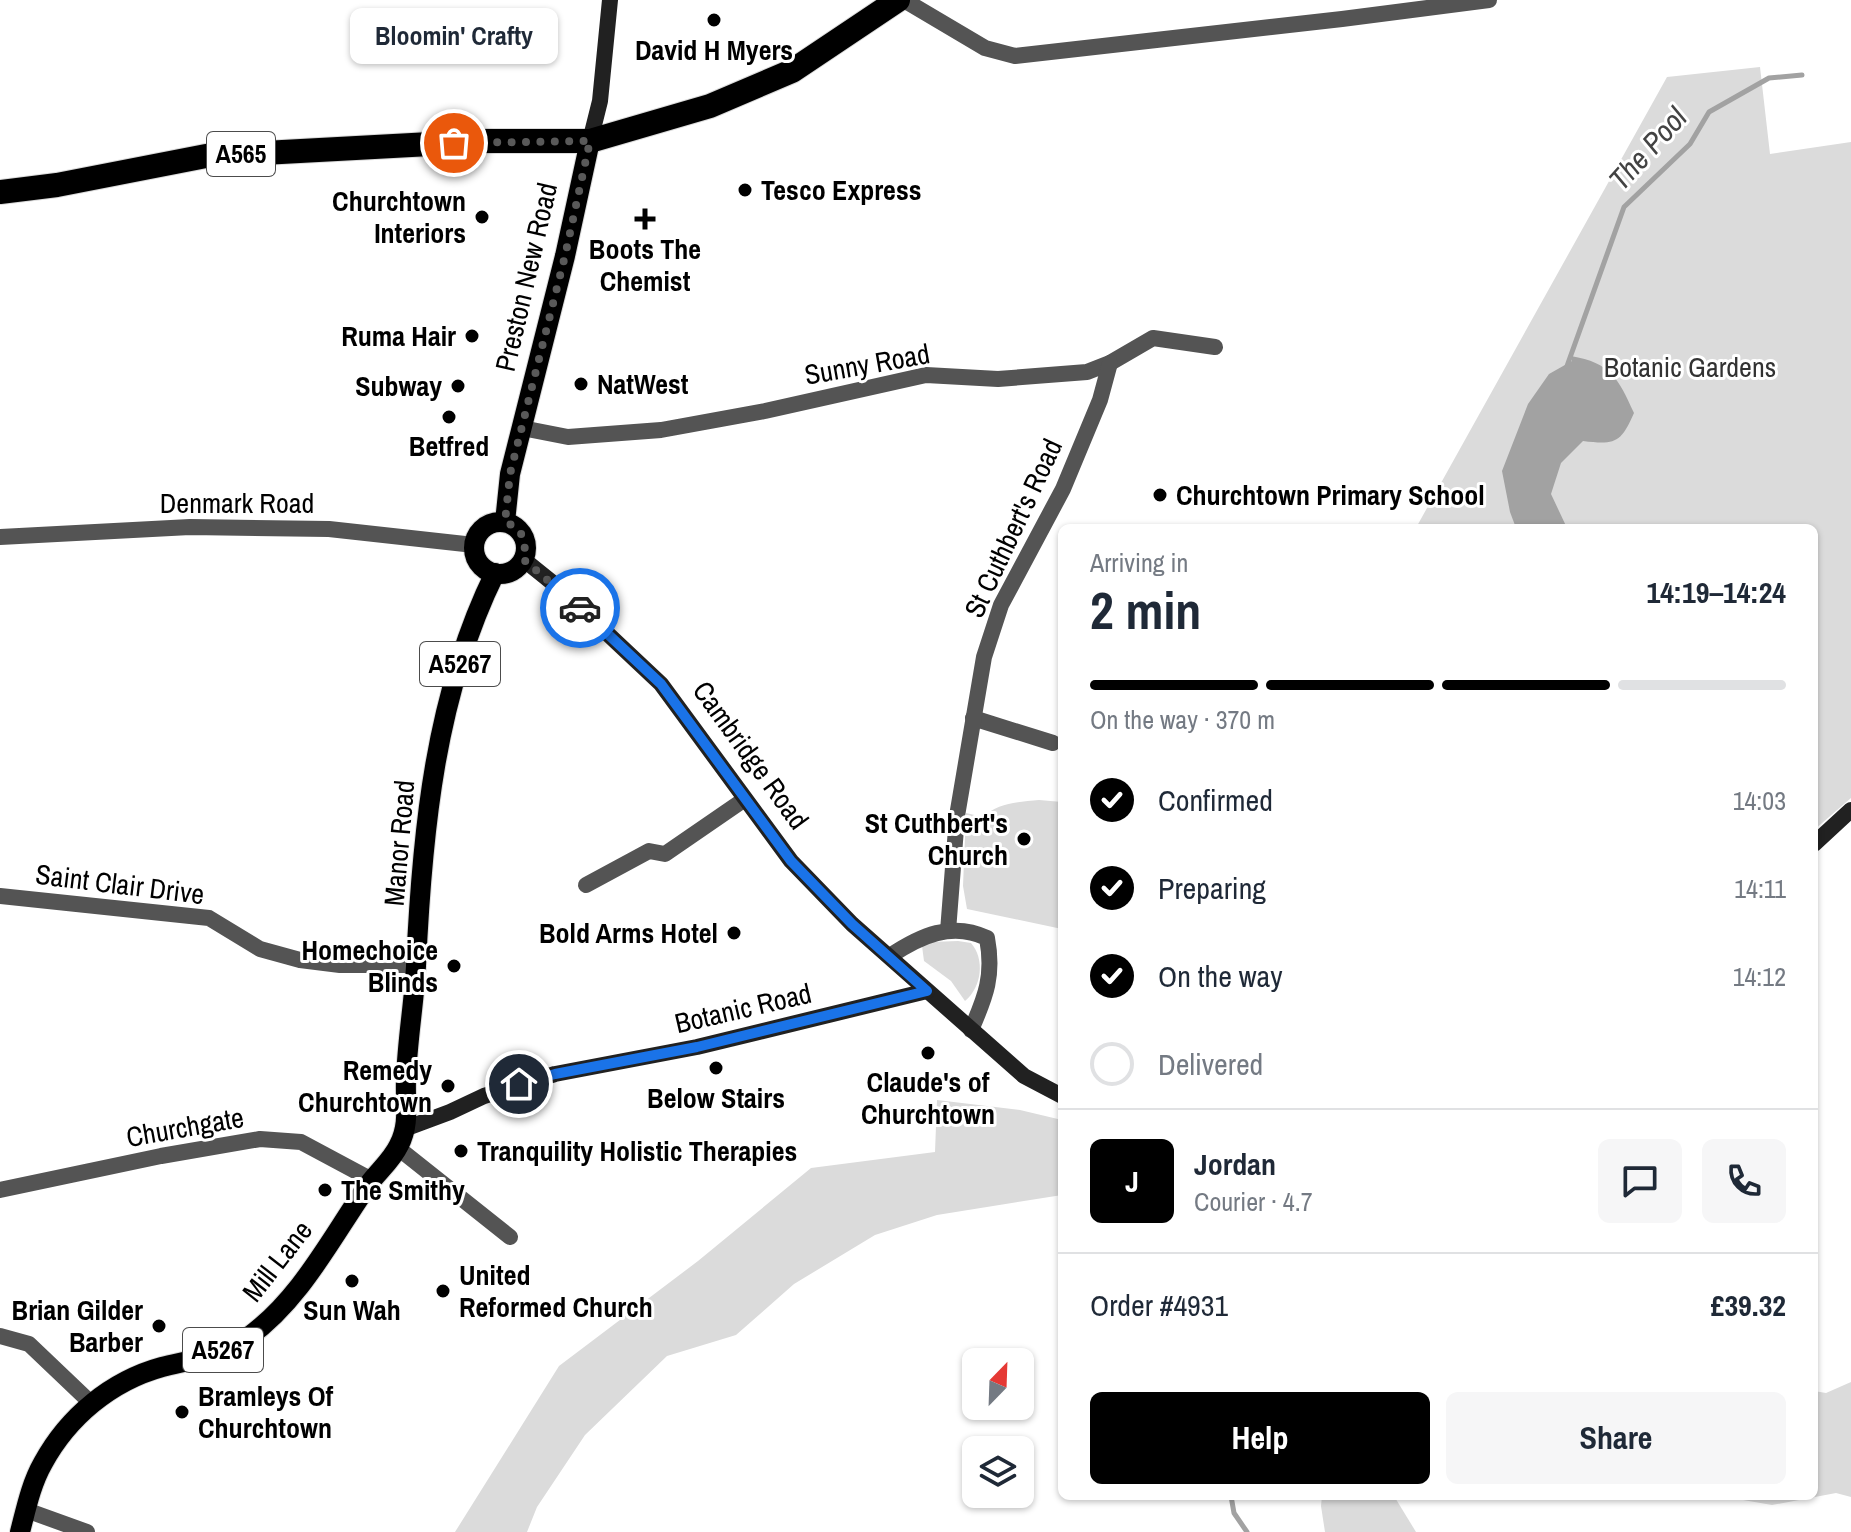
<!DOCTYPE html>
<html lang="en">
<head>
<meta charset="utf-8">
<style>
  :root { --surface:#fff; --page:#f6f6f7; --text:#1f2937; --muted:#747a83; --line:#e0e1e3; --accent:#000 }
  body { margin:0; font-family:"Archivo Narrow",sans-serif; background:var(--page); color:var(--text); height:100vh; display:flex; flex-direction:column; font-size:30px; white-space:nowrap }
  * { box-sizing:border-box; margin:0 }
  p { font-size:26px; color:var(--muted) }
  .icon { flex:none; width:44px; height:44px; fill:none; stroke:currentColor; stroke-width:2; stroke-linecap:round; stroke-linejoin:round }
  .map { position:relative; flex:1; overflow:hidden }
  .details { position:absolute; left:1058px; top:524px; width:760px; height:976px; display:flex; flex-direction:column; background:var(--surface); border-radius:12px; box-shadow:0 2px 6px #0004 }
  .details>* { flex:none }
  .needle { width:52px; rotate:23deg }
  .tools { position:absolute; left:962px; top:1348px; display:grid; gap:16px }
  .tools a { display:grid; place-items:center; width:72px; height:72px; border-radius:12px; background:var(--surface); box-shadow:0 2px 6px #0004; font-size:40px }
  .pin { position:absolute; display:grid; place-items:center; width:68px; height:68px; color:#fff; margin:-34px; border:4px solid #fff; border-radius:50%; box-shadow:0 2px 8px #0007 }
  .courier { position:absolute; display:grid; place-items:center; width:80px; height:80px; margin:-40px; border:6px solid #1a73e8; border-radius:50%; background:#fff; color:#222; box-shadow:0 2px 10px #0007 }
  .bubble { position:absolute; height:56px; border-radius:12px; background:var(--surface); box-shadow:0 2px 6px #0004; font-size:26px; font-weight:700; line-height:56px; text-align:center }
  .head em { font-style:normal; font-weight:700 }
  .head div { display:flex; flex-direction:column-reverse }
  .head { display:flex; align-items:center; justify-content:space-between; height:136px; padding:0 32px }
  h1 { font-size:52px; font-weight:700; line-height:60px }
  .bar { display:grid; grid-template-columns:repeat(4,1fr); gap:12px 8px; align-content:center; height:96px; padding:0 32px }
  .bar i { height:10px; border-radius:6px; background:var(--line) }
  .bar .on { background:var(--accent) }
  .bar p { grid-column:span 4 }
  .line { display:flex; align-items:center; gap:20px; padding:0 32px; border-top:2px solid var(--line) }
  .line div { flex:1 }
  .round { display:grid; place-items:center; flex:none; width:84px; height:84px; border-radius:12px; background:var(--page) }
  ol { padding:0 32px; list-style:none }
  li { display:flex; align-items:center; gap:24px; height:88px }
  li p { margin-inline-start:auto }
  li .icon { padding:8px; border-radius:50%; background:var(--accent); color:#fff; stroke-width:4 }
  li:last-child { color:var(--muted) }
  li i { width:44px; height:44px; border:4px solid var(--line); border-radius:50% }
  .primary-button { display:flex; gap:16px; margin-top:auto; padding:16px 32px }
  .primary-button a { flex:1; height:92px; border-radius:12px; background:var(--accent); color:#fff; font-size:32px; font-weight:700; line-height:92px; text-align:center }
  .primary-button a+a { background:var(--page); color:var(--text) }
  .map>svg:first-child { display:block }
  .green { fill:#dbdbdb }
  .water { fill:#a2a2a2 }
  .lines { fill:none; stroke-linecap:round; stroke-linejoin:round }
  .stream { stroke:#a2a2a2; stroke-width:5 }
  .primary-casing { stroke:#dbdbdb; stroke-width:22 }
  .highway-casing { stroke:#dbdbdb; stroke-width:26 }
  .street { stroke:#545454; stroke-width:16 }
  .secondary { stroke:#212121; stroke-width:16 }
  .primary { stroke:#000; stroke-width:20 }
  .highway { stroke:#000; stroke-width:24 }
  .done { stroke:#595959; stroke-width:8; stroke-dasharray:0 14.4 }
  .route { stroke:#1a73e8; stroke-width:10 }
  .poi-dot { fill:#000; stroke:#fff; stroke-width:3 }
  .labels { text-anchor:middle; stroke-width:6; stroke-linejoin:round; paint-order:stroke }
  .shield { fill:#fff; stroke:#4c4c4c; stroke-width:2 }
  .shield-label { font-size:26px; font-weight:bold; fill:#000 }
  .poi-label { font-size:28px; font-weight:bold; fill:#000; stroke:#fff; text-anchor:end }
  .street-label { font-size:28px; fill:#000; stroke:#fff }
  .park-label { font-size:28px; fill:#323232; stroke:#fff }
  .water-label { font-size:30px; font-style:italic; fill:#434343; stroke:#fff }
</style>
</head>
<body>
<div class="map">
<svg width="1851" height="1532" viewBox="0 0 1851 1532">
  <rect width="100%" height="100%" fill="#fff"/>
  <g class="green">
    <polygon points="1760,67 1770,154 1851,142 1851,798 1814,830 1814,528 1417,526 1667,77"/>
    <path d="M 1039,800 L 1062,802 L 1062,929 L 967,909 L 963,886 L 966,813 L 983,817 C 998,802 1020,802 1039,800 Z"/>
    <path d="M 958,941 L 971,943 C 985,959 982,987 965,1001 L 951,981 L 924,961 L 922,946 L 931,942 Z"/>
    <polygon points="937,1100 1020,1110 1062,1120 1062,1195 937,1215 875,1235 794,1284 736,1335 667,1356 585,1435 537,1507 527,1532 455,1532 559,1366 698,1261 811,1168 935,1152"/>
    <polygon points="1851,1382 1851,1497 1836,1493 1772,1505 1720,1496 1814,1496 1814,1391 1826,1393"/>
    <polygon points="1322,1496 1394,1496 1416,1532 1325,1532 1321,1506"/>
  </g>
  <path class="water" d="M 1571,356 C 1611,363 1618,378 1634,413 C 1621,443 1615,445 1583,441 L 1561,463 L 1551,494 L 1567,528 L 1516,528 L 1510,512 L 1502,471 L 1528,404 L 1549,374 L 1572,361 Z"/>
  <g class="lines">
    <g class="stream">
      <polyline points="1567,366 1624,207 1690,144 1709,112 1769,78 1802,75"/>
      <polyline points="1231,1496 1234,1513 1247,1532"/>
    </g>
    <g class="primary-casing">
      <g id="primary">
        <polyline points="505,522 510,474 565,256 590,141"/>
        <circle cx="500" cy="548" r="26"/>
        <path d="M 20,1532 C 26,1509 31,1484 43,1463 C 68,1417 111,1381 162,1367 C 190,1360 222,1356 247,1338 C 300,1300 330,1240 366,1188 C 376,1173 391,1162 399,1145 C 410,1124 405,1104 406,1080 C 407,1042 414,1004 416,966 C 422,832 435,695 495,573"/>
      </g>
    </g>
    <g class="highway-casing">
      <polyline id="highway" points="0,192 57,185 206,156 486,141 590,141 710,106 792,71 898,0"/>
    </g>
    <g class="street">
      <polyline points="904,0 985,48 1015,56 1342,19 1489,0"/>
      <polyline points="522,428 568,437 661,430 765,411 926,375 998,379 1087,372 1110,363 1153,338 1215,347"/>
      <polyline points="0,537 190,527 329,529 474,545"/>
      <polyline points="973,718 1053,743"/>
      <polyline points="586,885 649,851 665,854 745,799"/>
      <polyline points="0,896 209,918 260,949 300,960 340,965 416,965"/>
      <polyline points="948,931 957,816 984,657 1001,605 1063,489 1100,400 1110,363"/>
      <path d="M 890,956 C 920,936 952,921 987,938 C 994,975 986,996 971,1030"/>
      <polyline points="398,1148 510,1237"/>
      <polyline points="0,1190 161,1156 260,1139 301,1142 372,1180"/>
      <polyline points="0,1336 29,1344 92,1404"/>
      <polyline points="26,1510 87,1532"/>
    </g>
    <g class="secondary">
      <polyline points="590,141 600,101 610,0"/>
      <polyline points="523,559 559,588 661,684 791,861 852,924 1024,1076 1062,1096"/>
      <polyline points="1814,844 1851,810"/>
      <polyline points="407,1128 450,1112 484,1096 555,1074 697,1047 927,991"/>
    </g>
    <use href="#primary" class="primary"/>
    <use href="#highway" class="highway"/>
  </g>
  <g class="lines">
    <path class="done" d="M 454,143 L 590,141 L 565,256 L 510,474 L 505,522 C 522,528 528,541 523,559 L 580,608"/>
    <polyline class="route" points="519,1084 555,1074 697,1047 927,991 852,924 791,861 661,684 580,608"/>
  </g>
  <g class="poi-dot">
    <circle cx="714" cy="20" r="8"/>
    <circle cx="745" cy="190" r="8"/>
    <circle cx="482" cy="217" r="8"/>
    <path d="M641 207h8v8h8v8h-8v8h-8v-8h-8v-8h8z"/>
    <circle cx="472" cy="336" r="8"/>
    <circle cx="581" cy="384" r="8"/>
    <circle cx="458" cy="386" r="8"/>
    <circle cx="449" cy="417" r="8"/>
    <circle cx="1160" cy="495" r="8"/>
    <circle cx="1024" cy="839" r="8"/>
    <circle cx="734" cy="933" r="8"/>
    <circle cx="454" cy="966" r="8"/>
    <circle cx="928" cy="1053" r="8"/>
    <circle cx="716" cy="1068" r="8"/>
    <circle cx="448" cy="1086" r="8"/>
    <circle cx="461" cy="1151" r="8"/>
    <circle cx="325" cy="1190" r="8"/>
    <circle cx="352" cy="1281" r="8"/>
    <circle cx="443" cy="1291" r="8"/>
    <circle cx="159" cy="1326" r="8"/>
    <circle cx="182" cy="1412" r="8"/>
  </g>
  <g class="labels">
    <g class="shield">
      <rect x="207" y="132" width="68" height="44" rx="6"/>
      <rect x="420" y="642" width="80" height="44" rx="6"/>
      <rect x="183" y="1328" width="80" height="44" rx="6"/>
    </g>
    <g class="shield-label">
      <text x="241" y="163">A565</text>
      <text x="460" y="673">A5267</text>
      <text x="223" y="1359">A5267</text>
    </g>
    <g class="poi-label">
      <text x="714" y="60" text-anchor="middle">David H Myers</text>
      <text x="761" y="200" text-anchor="start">Tesco Express</text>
      <text x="466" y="211">Churchtown<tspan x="466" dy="32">Interiors</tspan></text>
      <text x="645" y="259" text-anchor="middle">Boots The<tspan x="645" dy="32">Chemist</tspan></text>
      <text x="456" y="346">Ruma Hair</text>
      <text x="597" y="394" text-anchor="start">NatWest</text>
      <text x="442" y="396">Subway</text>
      <text x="449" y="456" text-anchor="middle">Betfred</text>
      <text x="1176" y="505" text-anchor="start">Churchtown Primary School</text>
      <text x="1008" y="833">St Cuthbert's<tspan x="1008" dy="32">Church</tspan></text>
      <text x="718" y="943">Bold Arms Hotel</text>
      <text x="438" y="960">Homechoice<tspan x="438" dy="32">Blinds</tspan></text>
      <text x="432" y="1080">Remedy<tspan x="432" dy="32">Churchtown</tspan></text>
      <text x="928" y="1092" text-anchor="middle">Claude's of<tspan x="928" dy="32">Churchtown</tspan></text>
      <text x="716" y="1108" text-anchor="middle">Below Stairs</text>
      <text x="477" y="1161" text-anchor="start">Tranquility Holistic Therapies</text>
      <text x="341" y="1200" text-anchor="start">The Smithy</text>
      <text x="459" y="1285" text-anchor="start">United<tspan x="459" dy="32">Reformed Church</tspan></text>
      <text x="143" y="1320">Brian Gilder<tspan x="143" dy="32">Barber</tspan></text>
      <text x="352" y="1320" text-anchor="middle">Sun Wah</text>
      <text x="198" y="1406" text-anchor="start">Bramleys Of<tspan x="198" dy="32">Churchtown</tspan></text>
    </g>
    <g class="street-label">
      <text transform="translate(526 277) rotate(-77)" y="10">Preston New Road</text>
      <text transform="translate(867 364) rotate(-10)" y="10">Sunny Road</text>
      <text x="237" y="513">Denmark Road</text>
      <text transform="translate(1013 528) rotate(-65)" y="10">St Cuthbert's Road</text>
      <text transform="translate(751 755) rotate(54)" y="10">Cambridge Road</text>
      <text transform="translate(399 843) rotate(-85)" y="10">Manor Road</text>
      <text transform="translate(120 884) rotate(7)" y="10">Saint Clair Drive</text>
      <text transform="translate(743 1008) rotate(-13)" y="10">Botanic Road</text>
      <text transform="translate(185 1127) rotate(-10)" y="10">Churchgate</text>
      <text transform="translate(277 1261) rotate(-52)" y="10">Mill Lane</text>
    </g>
    <g class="park-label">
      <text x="1690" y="377">Botanic Gardens</text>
    </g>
    <g class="water-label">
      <text transform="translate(1648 149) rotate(-48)" y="10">The Pool</text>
    </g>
  </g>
</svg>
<div class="tools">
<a><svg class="needle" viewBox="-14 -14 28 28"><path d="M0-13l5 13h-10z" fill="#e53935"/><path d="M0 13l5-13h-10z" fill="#747a83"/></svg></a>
<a><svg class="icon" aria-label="layers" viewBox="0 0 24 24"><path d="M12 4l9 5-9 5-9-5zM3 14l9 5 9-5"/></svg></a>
</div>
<div class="pin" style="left:454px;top:143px;background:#ea580c"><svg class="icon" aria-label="bag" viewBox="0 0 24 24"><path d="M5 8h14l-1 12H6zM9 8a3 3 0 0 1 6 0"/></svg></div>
<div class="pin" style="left:519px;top:1084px;background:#1f2937"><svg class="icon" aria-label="home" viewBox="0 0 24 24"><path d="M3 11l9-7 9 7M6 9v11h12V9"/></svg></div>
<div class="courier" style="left:580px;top:608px"><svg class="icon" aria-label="car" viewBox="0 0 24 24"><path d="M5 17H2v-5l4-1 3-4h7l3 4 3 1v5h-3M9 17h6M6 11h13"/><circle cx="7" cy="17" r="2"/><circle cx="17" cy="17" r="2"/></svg></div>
<div class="bubble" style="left:350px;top:8px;width:208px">Bloomin' Crafty</div>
<section class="details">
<div class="head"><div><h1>2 min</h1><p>Arriving in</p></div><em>14:19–14:24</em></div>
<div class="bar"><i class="on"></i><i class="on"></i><i class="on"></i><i></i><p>On the way · 370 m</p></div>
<ol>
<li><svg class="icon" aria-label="check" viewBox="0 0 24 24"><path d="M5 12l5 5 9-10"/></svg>Confirmed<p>14:03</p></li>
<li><svg class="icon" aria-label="check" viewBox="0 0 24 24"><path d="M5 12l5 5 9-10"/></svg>Preparing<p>14:11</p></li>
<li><svg class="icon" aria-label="check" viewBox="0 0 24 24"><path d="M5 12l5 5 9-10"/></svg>On the way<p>14:12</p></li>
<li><i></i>Delivered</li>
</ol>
<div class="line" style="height:144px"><b class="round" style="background:var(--accent);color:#fff">J</b><div><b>Jordan</b><p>Courier · 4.7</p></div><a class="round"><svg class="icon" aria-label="chat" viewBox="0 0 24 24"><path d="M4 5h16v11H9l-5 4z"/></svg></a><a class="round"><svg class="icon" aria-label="phone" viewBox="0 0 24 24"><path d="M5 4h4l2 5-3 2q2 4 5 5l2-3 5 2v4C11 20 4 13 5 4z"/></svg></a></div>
<div class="line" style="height:104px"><div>Order #4931</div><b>£39.32</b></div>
<div class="primary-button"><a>Help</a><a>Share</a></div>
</section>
</div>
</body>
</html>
